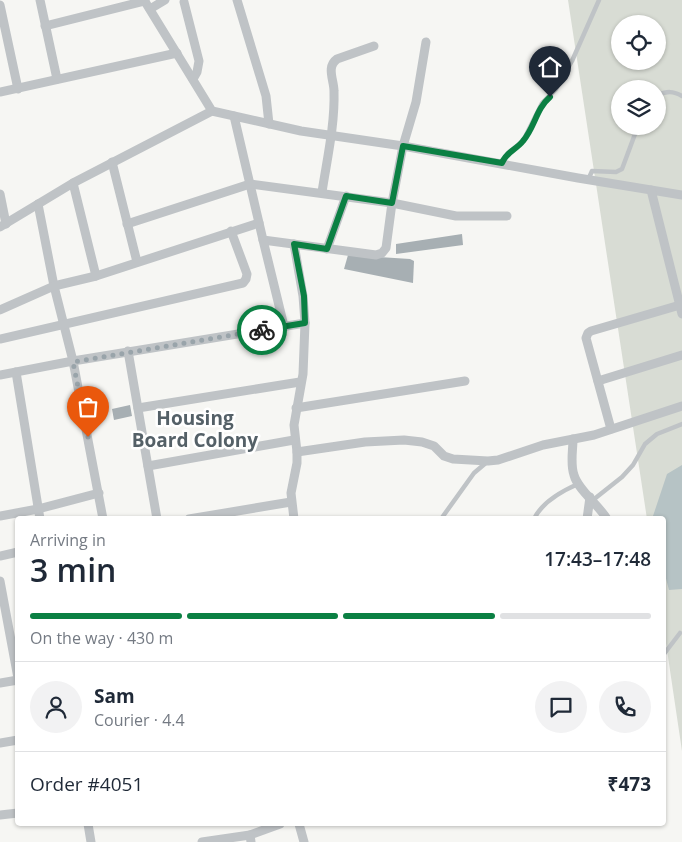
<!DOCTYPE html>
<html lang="en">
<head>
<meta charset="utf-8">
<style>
  :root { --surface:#fff; --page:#f2f2f3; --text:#1f2937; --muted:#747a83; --line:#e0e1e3; --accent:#0b8043 }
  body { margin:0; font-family:"Open Sans",sans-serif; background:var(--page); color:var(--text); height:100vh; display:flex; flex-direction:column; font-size:19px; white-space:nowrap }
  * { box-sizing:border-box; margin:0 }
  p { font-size:16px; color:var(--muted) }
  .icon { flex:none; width:28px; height:28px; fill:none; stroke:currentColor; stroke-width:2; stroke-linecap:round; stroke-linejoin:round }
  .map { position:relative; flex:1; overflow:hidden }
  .sheet { position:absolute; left:15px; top:516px; width:651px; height:310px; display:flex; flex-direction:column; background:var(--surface); border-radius:5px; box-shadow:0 1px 4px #0004 }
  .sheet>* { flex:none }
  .controls { position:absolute; left:611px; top:15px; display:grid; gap:10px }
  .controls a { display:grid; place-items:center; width:55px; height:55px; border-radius:50%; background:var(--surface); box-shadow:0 1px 4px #0004; font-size:25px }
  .pin { position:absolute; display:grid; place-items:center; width:42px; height:42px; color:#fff; margin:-51px -21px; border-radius:50% 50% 50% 0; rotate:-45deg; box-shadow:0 0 5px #0007 }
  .pin .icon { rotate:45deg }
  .courier { position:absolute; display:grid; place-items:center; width:50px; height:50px; margin:-25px; border:4px solid #0b8043; border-radius:50%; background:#fff; color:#222; box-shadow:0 1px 6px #0007 }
  .summary em { font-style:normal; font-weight:600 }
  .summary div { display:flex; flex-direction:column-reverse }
  .summary { display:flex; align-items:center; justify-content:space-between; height:85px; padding:0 15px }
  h1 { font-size:32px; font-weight:600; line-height:38px }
  .bar { display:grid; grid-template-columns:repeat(4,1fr); gap:8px 5px; align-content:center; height:60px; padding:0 15px }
  .bar i { height:6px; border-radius:4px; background:var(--line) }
  .bar .current { background:var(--accent) }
  .bar p { grid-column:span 4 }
  .line { display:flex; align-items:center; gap:12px; padding:0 15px; border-top:1px solid var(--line) }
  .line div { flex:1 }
  .round { display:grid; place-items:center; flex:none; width:52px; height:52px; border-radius:26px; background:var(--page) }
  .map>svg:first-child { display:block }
  .green { fill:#d8dcd4; fill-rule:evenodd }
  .water { fill:#b6c3c5 }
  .building { fill:#a7afb3 }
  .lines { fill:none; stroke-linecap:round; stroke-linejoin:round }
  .service { stroke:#bfc3c6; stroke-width:4.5 }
  .minor { stroke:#bfc3c6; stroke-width:9 }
  .done { stroke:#99a4aa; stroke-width:5; stroke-dasharray:0 9 }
  .route { stroke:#0b8043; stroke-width:6 }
  .labels { text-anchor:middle; stroke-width:5; stroke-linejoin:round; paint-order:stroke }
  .neighbourhood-label { font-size:19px; font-weight:bold; fill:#546067; stroke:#fff }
</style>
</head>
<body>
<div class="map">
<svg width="682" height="842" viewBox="0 0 682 842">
  <rect width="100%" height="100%" fill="#f6f6f3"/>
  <path class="green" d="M 568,0 L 682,0 L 682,751 L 664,630 L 664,519 L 647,519 ZM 620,24 L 658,24 L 658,61 L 620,61 ZM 620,89 L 658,89 L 658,126 L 620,126 Z"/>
  <polygon class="water" points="682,465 682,589 669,590 664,571 664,519 652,519 667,474"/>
  <g class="building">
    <polygon points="462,234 463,245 396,254 396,244"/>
    <polygon points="348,255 410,259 414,261 413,283 344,269"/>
    <polygon points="130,405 132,416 114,420 112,409"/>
  </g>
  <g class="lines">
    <g class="service">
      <path d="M 658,95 C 667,91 673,91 682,96"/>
      <polyline points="502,163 508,153 523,141 542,103 556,89 572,61 599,0"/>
      <polyline points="588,180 592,171 616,172 622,169 638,126"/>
      <polyline points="593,500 622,477 633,465 645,444 657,434 682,424"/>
      <polyline points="441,519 474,473 487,462"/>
      <path d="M 534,519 C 542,502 562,491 578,484"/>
      <polyline points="664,654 680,633"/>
    </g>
    <g class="minor">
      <polyline points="40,0 57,79"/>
      <polyline points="144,0 212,111 301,131 403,146 578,178 682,195"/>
      <polyline points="237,0 266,96 269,124"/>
      <polyline points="184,2 199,61 197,72 193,79"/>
      <polyline points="0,5 18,89"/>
      <polyline points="150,9 165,0"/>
      <polyline points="45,26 145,1"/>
      <polyline points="0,92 177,53"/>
      <polyline points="234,116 263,240 376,255 382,253 386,248 392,203 403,146 416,102 426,42"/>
      <polyline points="112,162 137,262"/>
      <polyline points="73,183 96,276"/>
      <polyline points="651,190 682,314"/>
      <path d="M 322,192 C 327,159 335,125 334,91 C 334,80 326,67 337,59 L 374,46"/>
      <polyline points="0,194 6,224"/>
      <polyline points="38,204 54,286 73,361 305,323"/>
      <polyline points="127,224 250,184 392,203 456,216 507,216"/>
      <polyline points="0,227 73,183 212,111"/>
      <polyline points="263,240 284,326"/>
      <polyline points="294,244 303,296 305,323 303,374 294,425 297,452 297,463 291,493 294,519"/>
      <polyline points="327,249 346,196"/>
      <polyline points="0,310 54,286 96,276 259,223"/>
      <polyline points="0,339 243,283 246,279 247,274 231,231"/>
      <polyline points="128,351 157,519"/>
      <polyline points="16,372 40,519"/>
      <polyline points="0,375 73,361 103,519"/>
      <polyline points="598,381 682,355"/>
      <polyline points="138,408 300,382"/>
      <polyline points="296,408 465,381"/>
      <polyline points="611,429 586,338 588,333 591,331 680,305"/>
      <path d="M 573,439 C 573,450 570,464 574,475 C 578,490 598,504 607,519"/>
      <polyline points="297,452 365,442 404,440 422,442 434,446 444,456 453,459 488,461 498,460 543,445 594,435 682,406"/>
      <polyline points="148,466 294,440"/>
      <polyline points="0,516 38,509 99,493"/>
      <polyline points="189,519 291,502"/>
      <polyline points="587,519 590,497"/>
      <polyline points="0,556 18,552"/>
      <polyline points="0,581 18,678"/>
      <polyline points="0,683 18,680"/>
      <polyline points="0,743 18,740"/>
      <polyline points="0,815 18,813"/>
      <polyline points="88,824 91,842"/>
      <polyline points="299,824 304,842"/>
      <polyline points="202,842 250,835"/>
      <polyline points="251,842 250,835 280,824"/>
    </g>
  </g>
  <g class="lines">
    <polyline class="done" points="88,437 73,362 262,330"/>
    <path class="route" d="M 262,330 L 305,323 L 304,296 L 294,244 L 327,249 L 346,196 L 392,203 L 403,146 L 502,163 C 506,152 516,150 523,141 C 535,127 536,109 550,97"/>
  </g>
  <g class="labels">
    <g class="neighbourhood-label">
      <text x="195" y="425">Housing<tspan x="195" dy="22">Board Colony</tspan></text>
    </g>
  </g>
</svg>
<div class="controls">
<a><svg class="icon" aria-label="locate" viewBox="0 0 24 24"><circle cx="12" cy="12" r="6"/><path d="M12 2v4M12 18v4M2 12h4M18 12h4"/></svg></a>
<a><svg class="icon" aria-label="layers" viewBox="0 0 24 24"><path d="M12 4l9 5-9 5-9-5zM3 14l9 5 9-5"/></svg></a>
</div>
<div class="pin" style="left:88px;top:437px;background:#ea580c"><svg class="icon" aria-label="bag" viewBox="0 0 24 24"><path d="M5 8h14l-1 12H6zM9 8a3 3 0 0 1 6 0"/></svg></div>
<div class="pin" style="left:550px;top:97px;background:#1f2937"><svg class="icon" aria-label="home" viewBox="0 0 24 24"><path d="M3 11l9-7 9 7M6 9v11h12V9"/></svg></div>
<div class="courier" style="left:262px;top:330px"><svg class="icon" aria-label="bike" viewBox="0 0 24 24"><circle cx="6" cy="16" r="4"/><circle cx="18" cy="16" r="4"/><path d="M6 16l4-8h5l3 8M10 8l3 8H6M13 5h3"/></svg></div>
<section class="sheet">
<div class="summary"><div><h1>3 min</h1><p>Arriving in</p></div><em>17:43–17:48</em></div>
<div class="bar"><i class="current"></i><i class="current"></i><i class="current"></i><i></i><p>On the way · 430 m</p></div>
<div class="line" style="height:90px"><a class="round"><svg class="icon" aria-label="person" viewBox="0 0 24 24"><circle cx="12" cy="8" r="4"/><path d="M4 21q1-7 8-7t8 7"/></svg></a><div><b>Sam</b><p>Courier · 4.4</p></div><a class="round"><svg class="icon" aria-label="chat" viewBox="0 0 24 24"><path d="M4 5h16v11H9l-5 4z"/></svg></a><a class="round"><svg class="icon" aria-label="phone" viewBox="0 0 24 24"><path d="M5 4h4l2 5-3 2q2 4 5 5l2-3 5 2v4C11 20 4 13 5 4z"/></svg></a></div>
<div class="line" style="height:65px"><div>Order #4051</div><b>₹473</b></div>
</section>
</div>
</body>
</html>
